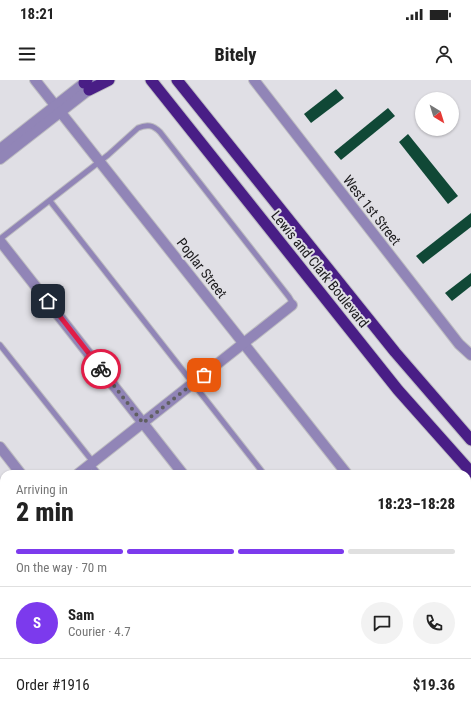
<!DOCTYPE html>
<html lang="en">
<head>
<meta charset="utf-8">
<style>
  :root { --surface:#fff; --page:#f2f2f2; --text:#222; --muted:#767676; --line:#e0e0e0; --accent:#7c3aed }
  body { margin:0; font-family:"Roboto Condensed",sans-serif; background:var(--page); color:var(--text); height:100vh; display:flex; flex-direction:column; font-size:15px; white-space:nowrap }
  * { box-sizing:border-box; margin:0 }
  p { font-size:13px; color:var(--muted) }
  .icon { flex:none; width:22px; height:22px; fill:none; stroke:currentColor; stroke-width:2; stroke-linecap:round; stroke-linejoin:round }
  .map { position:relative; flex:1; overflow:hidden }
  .details { position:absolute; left:0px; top:390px; width:471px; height:248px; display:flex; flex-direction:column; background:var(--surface); border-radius:12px 12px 0 0; box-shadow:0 1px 3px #0004 }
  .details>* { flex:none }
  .needle { width:26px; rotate:142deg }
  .controls { position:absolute; left:415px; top:12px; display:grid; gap:8px }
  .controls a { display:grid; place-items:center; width:44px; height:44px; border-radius:50%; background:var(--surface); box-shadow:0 1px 3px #0004; font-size:20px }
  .pin { position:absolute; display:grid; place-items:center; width:34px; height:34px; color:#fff; margin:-17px; border-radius:8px; box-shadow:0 2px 6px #0006 }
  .courier { position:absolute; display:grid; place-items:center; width:40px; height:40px; margin:-20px; border:3px solid #e11d48; border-radius:50%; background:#fff; color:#222; box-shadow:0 1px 5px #0007 }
  .overview em { font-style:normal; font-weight:800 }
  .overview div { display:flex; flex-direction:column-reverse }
  .overview { display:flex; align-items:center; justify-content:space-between; height:68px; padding:0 16px }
  h1 { font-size:26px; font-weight:800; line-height:30px }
  .bar { display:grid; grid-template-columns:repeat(4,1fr); gap:6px 4px; align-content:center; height:48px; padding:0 16px }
  .bar i { height:5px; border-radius:3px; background:var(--line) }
  .bar .on { background:var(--accent) }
  .bar p { grid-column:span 4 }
  .line { display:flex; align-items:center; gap:10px; padding:0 16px; border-top:1px solid var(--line) }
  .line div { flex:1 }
  .round { display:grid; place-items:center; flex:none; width:42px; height:42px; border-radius:21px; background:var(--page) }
  .status { display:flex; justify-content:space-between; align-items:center; height:28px; padding:0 20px; background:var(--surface); direction:ltr }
  .status svg { height:11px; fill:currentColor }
  header { display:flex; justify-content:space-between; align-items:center; height:52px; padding:0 16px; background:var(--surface); font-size:18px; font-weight:800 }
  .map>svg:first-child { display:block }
  .built { fill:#d6d4e1 }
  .building { fill:#104836 }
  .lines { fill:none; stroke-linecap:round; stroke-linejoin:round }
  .service-casing { stroke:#bdbcc1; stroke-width:7 }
  .minor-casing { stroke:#bdbcc1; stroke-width:12 }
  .tertiary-casing { stroke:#bdbcc1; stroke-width:12 }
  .trunk-casing { stroke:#bdbcc1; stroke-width:13 }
  .service { stroke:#9185b7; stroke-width:5 }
  .minor { stroke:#9185b7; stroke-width:10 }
  .tertiary { stroke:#9185b7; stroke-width:10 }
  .trunk { stroke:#491e86; stroke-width:11 }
  .done { stroke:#605f62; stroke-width:4; stroke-dasharray:0 7.2 }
  .route { stroke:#e11d48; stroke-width:5 }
  .labels { text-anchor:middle; stroke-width:4; stroke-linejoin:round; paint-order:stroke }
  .street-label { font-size:14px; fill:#1b1a1c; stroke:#e0dfe5 }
</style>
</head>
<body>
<div class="status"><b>18:21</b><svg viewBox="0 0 49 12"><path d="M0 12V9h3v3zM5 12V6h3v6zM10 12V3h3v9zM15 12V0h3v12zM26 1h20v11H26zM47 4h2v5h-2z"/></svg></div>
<header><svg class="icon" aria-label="menu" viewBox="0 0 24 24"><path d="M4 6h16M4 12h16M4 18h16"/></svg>Bitely<svg class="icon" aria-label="person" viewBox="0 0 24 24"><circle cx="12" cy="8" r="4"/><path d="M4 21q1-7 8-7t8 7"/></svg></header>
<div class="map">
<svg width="471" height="638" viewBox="0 0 471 638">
  <rect width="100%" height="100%" fill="#e0dfe5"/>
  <polygon class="built" points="4,467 4,634 202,634 205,638 0,638 0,470"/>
  <g class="building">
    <polygon points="336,9 344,18 311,43 304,34"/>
    <polygon points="388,28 395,36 341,80 334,72"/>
    <polygon points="408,54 458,116 448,124 399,62"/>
    <polygon points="471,133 471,147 423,184 416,176"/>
    <polygon points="471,193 471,206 452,221 445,213"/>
  </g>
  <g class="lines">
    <g class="service-casing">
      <g id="service">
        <polyline points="50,121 264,394"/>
        <path d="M 0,159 L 108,75 L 138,48 C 147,44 153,45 160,52 L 289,217 L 292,222 L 292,225"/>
        <polyline points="0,265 93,382"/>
        <polyline points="90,384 99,394"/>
        <polyline points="290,634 293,638"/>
      </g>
    </g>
    <g class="minor-casing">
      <g id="minor">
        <polyline points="35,0 347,394"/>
        <polyline points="254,0 459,264 471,275"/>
        <polyline points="0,161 183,394"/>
        <polyline points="0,367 21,394"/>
        <polyline points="78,394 292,225"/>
        <polyline points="0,455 4,452"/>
        <polyline points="467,548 471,553"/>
        <polyline points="210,634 213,638"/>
        <polyline points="372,634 375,638"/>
        <polyline points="435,634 438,638"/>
      </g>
    </g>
    <g class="tertiary-casing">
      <g id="tertiary">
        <polyline points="0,69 88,0"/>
        <polyline points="0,79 95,5"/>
        <polyline points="467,593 471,590"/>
        <polyline points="414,638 419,634"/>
      </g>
    </g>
    <g class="trunk-casing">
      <g id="trunk">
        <polyline points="151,0 398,310 471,392"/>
        <polyline points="177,0 395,272 471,360"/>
        <polyline points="84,3 87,0"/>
        <polyline points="89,10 109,0"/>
      </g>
    </g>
    <use href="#service" class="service"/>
    <use href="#minor" class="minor"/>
    <use href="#tertiary" class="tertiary"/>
    <use href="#trunk" class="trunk"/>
  </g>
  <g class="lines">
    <polyline class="done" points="101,289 143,343 204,295"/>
    <polyline class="route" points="48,221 101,289"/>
  </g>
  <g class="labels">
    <g class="street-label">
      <text transform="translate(372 130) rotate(52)" y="5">West 1st Street</text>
      <text transform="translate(202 188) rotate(52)" y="5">Poplar Street</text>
      <text transform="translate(320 189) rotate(51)" y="5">Lewis and Clark Boulevard</text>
    </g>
  </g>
</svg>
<div class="controls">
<a><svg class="needle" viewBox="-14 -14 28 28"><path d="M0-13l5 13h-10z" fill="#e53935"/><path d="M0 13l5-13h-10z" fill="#767676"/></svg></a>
</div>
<div class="pin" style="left:204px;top:295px;background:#ea580c"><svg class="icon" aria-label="bag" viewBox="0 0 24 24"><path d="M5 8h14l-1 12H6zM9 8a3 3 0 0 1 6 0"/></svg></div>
<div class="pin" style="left:48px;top:221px;background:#1f2937"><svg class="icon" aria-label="home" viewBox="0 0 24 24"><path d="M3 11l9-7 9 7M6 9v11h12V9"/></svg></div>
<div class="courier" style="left:101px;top:289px"><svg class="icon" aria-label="bike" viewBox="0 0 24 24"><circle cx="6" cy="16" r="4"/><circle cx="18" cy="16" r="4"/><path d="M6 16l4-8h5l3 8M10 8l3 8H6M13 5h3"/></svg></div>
<section class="details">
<div class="overview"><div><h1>2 min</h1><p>Arriving in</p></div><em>18:23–18:28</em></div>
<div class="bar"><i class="on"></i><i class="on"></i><i class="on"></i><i></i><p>On the way · 70 m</p></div>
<div class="line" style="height:72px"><b class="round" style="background:var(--accent);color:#fff">S</b><div><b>Sam</b><p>Courier · 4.7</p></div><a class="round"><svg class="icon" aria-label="chat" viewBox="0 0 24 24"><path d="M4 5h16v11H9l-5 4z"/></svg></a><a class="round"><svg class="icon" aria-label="phone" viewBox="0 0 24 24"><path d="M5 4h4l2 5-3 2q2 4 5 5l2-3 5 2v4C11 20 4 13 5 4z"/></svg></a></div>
<div class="line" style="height:52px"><div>Order #1916</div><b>$19.36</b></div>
</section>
</div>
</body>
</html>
